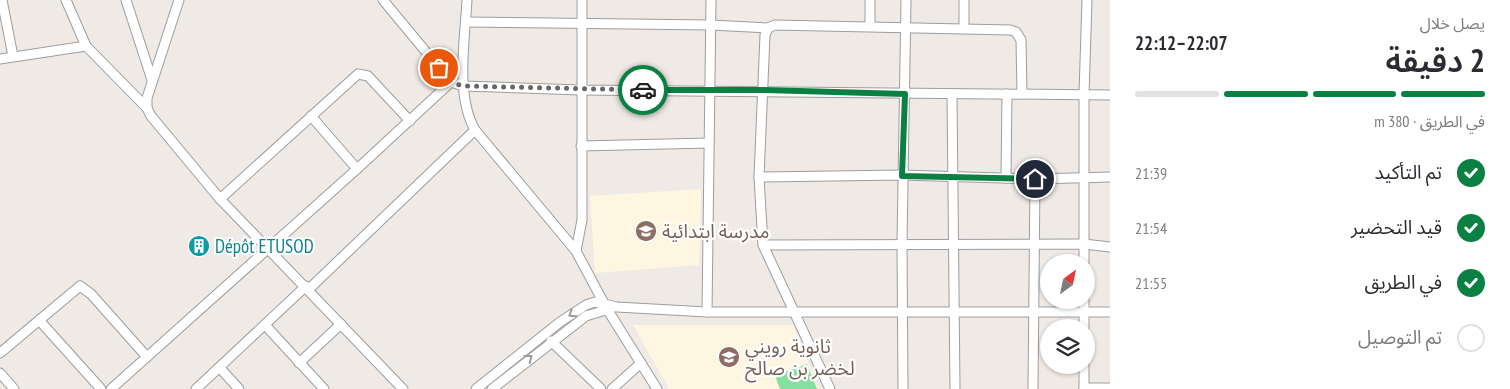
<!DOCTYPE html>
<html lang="ar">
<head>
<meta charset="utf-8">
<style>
  :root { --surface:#fff; --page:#f7f7f7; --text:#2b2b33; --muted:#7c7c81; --line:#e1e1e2; --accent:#0b8043 }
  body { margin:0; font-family:"PT Sans Narrow","Noto Sans Arabic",sans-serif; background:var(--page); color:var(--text); direction:rtl; height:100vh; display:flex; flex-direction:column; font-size:19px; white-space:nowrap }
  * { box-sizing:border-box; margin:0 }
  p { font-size:16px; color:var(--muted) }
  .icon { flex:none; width:28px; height:28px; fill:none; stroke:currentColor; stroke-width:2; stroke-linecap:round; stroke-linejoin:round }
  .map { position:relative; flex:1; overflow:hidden; direction:ltr }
  .sheet { display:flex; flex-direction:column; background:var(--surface); width:400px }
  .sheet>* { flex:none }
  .needle { width:32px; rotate:33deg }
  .controls { position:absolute; left:1040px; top:254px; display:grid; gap:10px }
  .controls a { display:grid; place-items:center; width:55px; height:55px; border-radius:50%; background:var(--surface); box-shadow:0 1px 4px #0004; font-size:25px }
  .pin { position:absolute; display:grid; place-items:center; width:42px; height:42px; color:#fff; margin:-21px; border:2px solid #fff; border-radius:50%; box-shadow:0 1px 5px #0007 }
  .courier { position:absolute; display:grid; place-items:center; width:50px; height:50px; margin:-25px; border:4px solid #0b8043; border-radius:50%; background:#fff; color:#222; box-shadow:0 1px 6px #0007 }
  .overview em { font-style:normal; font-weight:600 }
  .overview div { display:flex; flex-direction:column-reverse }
  .overview { display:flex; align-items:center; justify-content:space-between; height:85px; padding:0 25px }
  h1 { font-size:32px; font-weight:600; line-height:38px }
  .bar { display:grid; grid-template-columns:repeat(4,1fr); gap:8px 5px; align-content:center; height:60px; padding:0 25px }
  .bar i { height:6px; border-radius:4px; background:var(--line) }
  .bar .active { background:var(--accent) }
  .bar p { grid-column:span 4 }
  ol { padding:0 25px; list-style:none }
  li { display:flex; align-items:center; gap:15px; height:55px }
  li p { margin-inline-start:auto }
  li .icon { padding:5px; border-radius:50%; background:var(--accent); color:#fff; stroke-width:4 }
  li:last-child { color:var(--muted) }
  li i { width:28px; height:28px; border:2px solid var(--line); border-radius:50% }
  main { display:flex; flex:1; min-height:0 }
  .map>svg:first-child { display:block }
  .education { fill:#fff6e1 }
  .pitch { fill:#85dfa3 }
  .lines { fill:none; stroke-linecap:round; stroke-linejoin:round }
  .minor-casing { stroke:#9d9d9d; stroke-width:11 }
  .minor { stroke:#fff; stroke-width:9 }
  .oneway { stroke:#9b9b9b }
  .done { stroke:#696765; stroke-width:5; stroke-dasharray:0 9 }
  .route { stroke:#0b8043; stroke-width:6 }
  .labels { text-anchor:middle; stroke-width:4.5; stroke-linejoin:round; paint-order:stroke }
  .education-label { font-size:19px; fill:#785e54; stroke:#fff; text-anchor:start }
  .culture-label { font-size:19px; fill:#0d838f; stroke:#fff; text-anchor:start }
</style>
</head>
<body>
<main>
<section class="sheet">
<div class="overview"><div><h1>2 دقيقة</h1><p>يصل خلال</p></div><em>22:07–22:12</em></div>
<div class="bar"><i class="active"></i><i class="active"></i><i class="active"></i><i></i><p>في الطريق · 380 m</p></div>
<ol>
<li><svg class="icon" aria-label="check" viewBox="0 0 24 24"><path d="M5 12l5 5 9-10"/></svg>تم التأكيد<p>21:39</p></li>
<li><svg class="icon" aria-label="check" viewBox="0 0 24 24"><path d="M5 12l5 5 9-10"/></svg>قيد التحضير<p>21:54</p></li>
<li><svg class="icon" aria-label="check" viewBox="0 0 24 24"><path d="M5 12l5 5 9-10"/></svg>في الطريق<p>21:55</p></li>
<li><i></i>تم التوصيل</li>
</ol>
</section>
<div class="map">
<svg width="1110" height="389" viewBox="0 0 1110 389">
  <rect width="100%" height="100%" fill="#f0eae6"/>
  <g class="education">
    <polygon points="701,189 699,265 595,273 590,196"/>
    <polygon points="633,325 793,325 819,389 669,389"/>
  </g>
  <polygon class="pitch" points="807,364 817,389 780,389 775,376"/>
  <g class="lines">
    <g class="minor-casing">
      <g id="minor">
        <polyline points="2,0 13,56"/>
        <polyline points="66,0 86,46 147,108"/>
        <polyline points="126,0 152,80"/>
        <polyline points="179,0 147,98 147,108 151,116 220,199 403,389"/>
        <polyline points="383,0 451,82 463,86 580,90 1110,95"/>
        <path d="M 467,0 C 465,39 455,95 475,130 L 576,251 L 607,309 L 657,389"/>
        <polyline points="466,22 711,25 768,28"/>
        <polyline points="870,26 870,0"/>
        <polyline points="964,28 964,0"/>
        <polyline points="0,59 86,46"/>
        <polyline points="952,94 955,389"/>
        <polyline points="311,116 357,169"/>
        <polyline points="581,146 709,143"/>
        <polyline points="759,177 902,175 1035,179 1110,177"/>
        <polyline points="1006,178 1007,94"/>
        <polyline points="220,199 358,74 368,76 410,121"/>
        <polyline points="763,245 1084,244 1110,247"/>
        <polyline points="576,251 582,220 582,0"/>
        <polyline points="1084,262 1084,94 1087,0"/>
        <polyline points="309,289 475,130"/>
        <polyline points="1084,300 1084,328"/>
        <polyline points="707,312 711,0"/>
        <polyline points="39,320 101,389"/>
        <polyline points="265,325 324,389"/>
        <polyline points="551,341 601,389"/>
        <polyline points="0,353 80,286 91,294 147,357"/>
        <polyline points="299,363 341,324"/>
        <polyline points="1084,365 1084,389"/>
        <polyline points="220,368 239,389"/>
        <polyline points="0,373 14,389"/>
        <polyline points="1084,388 1110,388"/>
        <polyline points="111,389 357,169 451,82"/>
        <polyline points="196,389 306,286"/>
        <polyline points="476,389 560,322 586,305 595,302 617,307 707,312 1110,312"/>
        <polyline points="492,389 586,316 612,308"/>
        <polyline points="612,389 641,363"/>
        <polyline points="830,389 763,245 759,177 765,35 768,28 775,25 1010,30 1016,32 1021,40 1022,94"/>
        <polyline points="903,389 902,244 906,0"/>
        <polyline points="1033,389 1035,179"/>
      </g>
    </g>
    <use href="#minor" class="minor"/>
  </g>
  <defs><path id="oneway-chevron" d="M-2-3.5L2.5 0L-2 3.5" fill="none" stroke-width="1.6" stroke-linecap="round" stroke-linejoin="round" transform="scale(1.25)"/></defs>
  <g class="oneway">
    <use href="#oneway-chevron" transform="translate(572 314) rotate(147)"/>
    <use href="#oneway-chevron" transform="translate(529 358) rotate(-38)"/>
  </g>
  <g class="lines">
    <polyline class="done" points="439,68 450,82 463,86 643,90"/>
    <polyline class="route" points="643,90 764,90 905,94 902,176 1035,179"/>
  </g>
  <defs>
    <g id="school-disc" transform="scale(1.125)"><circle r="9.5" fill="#8d6e63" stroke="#fff"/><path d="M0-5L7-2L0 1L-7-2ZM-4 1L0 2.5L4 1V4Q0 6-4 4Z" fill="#fff"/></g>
    <g id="building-disc" transform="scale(1.125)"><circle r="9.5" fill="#0f9aa8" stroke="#fff"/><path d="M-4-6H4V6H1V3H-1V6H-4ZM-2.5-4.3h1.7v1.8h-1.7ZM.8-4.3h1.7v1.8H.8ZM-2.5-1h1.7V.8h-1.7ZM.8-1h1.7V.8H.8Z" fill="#fff"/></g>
  </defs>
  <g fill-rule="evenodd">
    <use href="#school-disc" x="646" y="231"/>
    <use href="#building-disc" x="199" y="246"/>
    <use href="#school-disc" x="729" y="357"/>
  </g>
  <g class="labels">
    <g class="education-label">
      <text x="662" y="238">مدرسة ابتدائية</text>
      <text x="745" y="353">ثانوية رويني<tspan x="745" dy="22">لخضر بن صالح</tspan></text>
    </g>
    <g class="culture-label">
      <text x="215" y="253">Dépôt ETUSOD</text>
    </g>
  </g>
</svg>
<div class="controls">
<a><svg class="needle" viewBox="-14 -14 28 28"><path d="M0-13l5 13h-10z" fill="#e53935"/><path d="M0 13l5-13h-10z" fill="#7c7c81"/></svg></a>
<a><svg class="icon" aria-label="layers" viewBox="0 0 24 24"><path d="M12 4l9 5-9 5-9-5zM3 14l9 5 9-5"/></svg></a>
</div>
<div class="pin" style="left:439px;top:68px;background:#ea580c"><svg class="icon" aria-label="bag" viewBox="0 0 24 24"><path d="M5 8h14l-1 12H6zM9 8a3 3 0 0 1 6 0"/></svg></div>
<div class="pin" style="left:1035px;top:179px;background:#1f2937"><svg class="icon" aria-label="home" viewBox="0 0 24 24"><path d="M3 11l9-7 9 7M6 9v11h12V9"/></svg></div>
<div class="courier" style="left:643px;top:90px"><svg class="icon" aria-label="car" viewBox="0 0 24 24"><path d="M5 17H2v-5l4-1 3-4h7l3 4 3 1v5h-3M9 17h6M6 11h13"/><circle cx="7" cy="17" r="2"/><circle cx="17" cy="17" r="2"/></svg></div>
</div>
</main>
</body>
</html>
